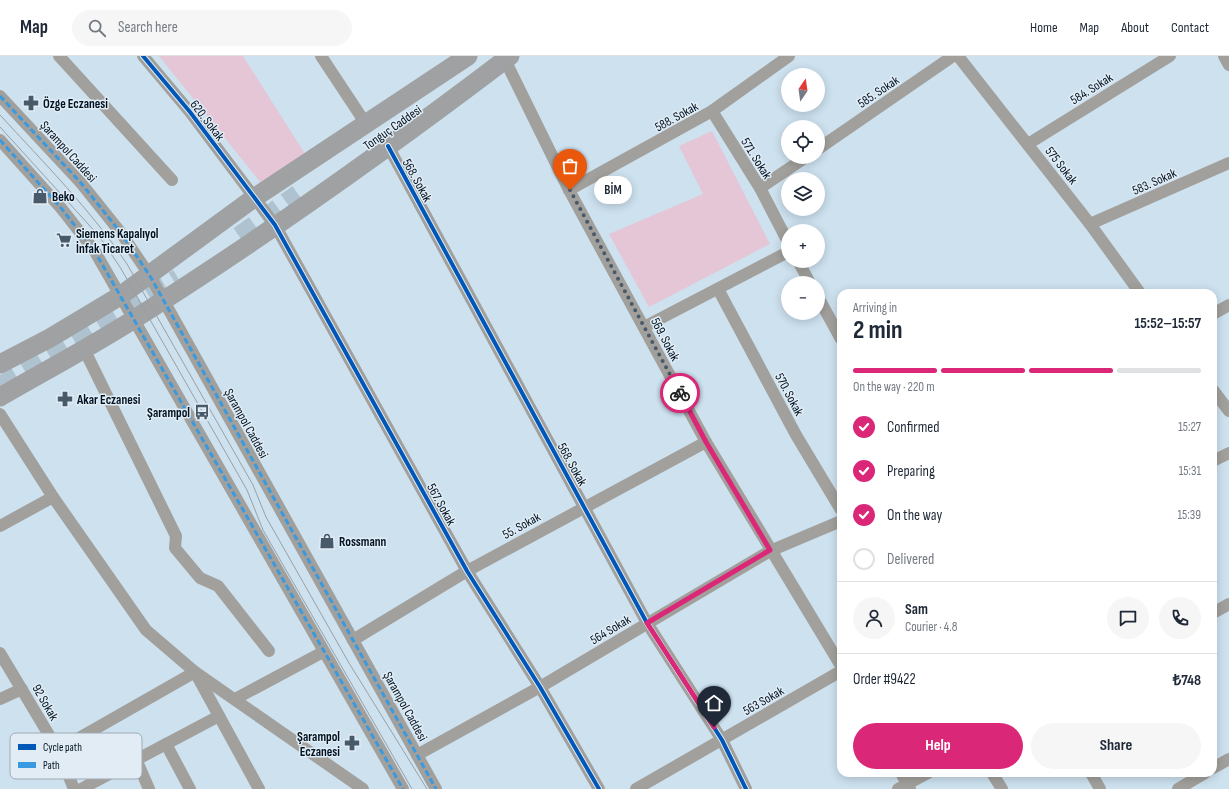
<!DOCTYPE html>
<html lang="en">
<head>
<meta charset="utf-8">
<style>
  :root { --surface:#fff; --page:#f6f6f7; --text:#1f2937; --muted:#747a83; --line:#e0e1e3; --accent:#db2777 }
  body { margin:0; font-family:"Sofia Sans Condensed",sans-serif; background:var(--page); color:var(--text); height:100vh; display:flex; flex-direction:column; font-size:15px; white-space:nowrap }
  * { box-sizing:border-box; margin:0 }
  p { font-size:13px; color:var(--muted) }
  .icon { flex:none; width:22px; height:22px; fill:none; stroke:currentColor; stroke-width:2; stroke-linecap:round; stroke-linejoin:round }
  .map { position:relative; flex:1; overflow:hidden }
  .side { position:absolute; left:837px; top:233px; width:380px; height:488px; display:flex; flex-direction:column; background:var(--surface); border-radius:12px; box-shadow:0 2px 10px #0003 }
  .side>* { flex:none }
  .needle { width:26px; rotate:13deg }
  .fabs { position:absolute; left:781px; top:12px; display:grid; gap:8px }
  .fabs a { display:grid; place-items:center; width:44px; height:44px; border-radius:50%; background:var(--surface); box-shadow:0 2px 10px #0003; font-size:20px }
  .pin { position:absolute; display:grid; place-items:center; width:34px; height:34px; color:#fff; margin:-41px -17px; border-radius:50% 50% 50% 0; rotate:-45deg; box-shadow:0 0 4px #0007 }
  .pin .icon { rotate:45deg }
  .courier { position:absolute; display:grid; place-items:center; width:40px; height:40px; margin:-20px; border:3px solid #db2777; border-radius:50%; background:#fff; color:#222; box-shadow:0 1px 5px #0007 }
  .bubble { position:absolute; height:28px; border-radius:14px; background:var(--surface); box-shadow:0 2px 10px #0003; font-size:13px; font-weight:700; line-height:28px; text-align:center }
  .summary em { font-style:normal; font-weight:700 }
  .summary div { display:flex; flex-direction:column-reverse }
  .summary { display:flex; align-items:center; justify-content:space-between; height:68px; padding:0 16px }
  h1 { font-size:26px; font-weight:700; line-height:30px }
  .bar { display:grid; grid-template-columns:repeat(4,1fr); gap:6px 4px; align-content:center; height:48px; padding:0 16px }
  .bar i { height:5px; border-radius:3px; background:var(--line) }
  .bar .current { background:var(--accent) }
  .bar p { grid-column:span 4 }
  .line { display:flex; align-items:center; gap:10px; padding:0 16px; border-top:1px solid var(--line) }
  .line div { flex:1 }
  .round { display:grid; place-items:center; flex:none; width:42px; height:42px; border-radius:21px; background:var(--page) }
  ol { padding:0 16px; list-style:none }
  li { display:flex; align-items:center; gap:12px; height:44px }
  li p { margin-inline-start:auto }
  li .icon { padding:4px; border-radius:50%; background:var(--accent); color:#fff; stroke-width:4 }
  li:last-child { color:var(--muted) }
  li i { width:22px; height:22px; border:2px solid var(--line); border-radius:50% }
  .action { display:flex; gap:8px; margin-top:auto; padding:8px 16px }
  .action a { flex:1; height:46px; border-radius:24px; background:var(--accent); color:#fff; font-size:16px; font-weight:700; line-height:46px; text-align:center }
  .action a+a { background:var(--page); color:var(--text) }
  header { display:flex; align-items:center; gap:24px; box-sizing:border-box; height:56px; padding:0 20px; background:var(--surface); border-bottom:1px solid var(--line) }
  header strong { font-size:19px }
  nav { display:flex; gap:22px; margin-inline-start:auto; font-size:14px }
  .search { width:280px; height:36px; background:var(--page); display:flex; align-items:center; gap:10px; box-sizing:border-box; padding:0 14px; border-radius:22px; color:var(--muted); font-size:15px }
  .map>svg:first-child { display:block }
  .green { fill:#e4c6d7 }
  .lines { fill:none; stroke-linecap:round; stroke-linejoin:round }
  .primary-tunnel { stroke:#aec2d0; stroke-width:19; stroke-dasharray:19 10; stroke-linecap:butt }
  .street { stroke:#a2a09c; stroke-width:12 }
  .primary { stroke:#9fa1a2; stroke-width:19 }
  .tram { stroke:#9aa0a5; stroke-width:1 }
  .quiet { stroke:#399ae0; stroke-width:3; stroke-dasharray:6 3; stroke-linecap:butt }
  .cycleway-casing { stroke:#e1ecf5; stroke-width:6 }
  .cycleway { stroke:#0057b8; stroke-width:4 }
  .done { stroke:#485a69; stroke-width:4; stroke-dasharray:0 7.2 }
  .route { stroke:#db2777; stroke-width:5 }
  .labels { text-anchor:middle; stroke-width:3; stroke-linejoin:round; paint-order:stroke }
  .street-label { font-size:13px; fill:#001221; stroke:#e1ecf5 }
  .poi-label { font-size:13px; font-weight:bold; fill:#001221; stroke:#e1ecf5; text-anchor:start }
  .key { fill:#e1ecf5; stroke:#9eabb5; stroke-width:1 }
  .key-label { font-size:11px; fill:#001221 }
</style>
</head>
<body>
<header>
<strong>Map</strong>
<div class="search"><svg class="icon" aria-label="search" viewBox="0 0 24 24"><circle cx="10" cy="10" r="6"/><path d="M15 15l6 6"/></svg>Search here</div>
<nav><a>Home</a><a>Map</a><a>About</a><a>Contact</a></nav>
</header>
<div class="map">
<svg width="1229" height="733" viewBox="0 0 1229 733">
  <rect width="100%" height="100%" fill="#cde1ef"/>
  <g class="green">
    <polygon points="159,0 243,0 307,101 265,132"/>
    <polygon points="712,75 770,188 649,251 609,178 703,138 679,90"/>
  </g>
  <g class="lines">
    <g class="primary-tunnel">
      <polyline points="239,180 298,138"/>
      <polyline points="0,330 178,222"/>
    </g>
    <g class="street">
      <polyline points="59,0 172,124"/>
      <polyline points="143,0 190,56 275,169 467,515 540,631 599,733"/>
      <polyline points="321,0 366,68"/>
      <polyline points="958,0 1090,168 1140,237"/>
      <polyline points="1224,0 1229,9"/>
      <polyline points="505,4 569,134 706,386 841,610"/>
      <polyline points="0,40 81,127 121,177 150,220 436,733"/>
      <polyline points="712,55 760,132 788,186"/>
      <polyline points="0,84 61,152 94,194 403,733"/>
      <polyline points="1028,88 1170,0"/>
      <polyline points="388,90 647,567 722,684 746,733"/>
      <polyline points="818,93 953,0"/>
      <polyline points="760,132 806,101"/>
      <polyline points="569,134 712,55 789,0"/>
      <polyline points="1090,168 1229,107"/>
      <polyline points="798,205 810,227"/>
      <polyline points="718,233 796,379 841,454"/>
      <polyline points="818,241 841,283"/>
      <polyline points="1213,258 1229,249"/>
      <polyline points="644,271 788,196"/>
      <polyline points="84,293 176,480 175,492 200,522 218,530 269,595"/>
      <polyline points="1213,334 1229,355"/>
      <polyline points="0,358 53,441 146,574 195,616 363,733"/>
      <polyline points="1213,405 1229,397"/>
      <polyline points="0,470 53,441"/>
      <polyline points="1213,557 1229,548"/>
      <polyline points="353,584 467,515 706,386"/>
      <polyline points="0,597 58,694 74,733"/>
      <polyline points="0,643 22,633"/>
      <polyline points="235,643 323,596"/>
      <polyline points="166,688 190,733"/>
      <polyline points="58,694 195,616 259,733"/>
      <polyline points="417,699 540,631 770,495 841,465"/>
      <polyline points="136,703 149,733"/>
      <polyline points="1213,712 1229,703"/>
      <polyline points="901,717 910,733"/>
      <polyline points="992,717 1002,733"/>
      <polyline points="1091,717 1100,733"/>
      <polyline points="81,733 219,660"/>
      <polyline points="636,733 841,615"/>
      <polyline points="898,733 928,717"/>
      <polyline points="1178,733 1205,717"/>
    </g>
    <g class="primary">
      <polyline points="0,308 50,282 120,240 254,142 468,0"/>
      <path d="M 0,341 C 45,315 92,290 136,262 C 264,181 389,92 510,0"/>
    </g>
    <g class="tram">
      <path d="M 0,59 C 44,107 91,154 127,208 L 253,429 L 266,461 L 349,607 L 427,733"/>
      <polyline points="0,71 99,180 120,211 247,434 263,474 412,733"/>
    </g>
    <g class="quiet">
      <polyline points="0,40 81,127 121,177 150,220 436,733"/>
      <polyline points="0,84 61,152 94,194 403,733"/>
    </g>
    <g class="cycleway-casing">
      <g id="cycleway">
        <polyline points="143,0 190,56 275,169 467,515 540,631 599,733"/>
        <polyline points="388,90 647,567 722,684 746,733"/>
      </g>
    </g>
    <use href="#cycleway" class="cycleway"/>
  </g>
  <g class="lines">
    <polyline class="done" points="570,134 680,337"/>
    <polyline class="route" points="680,337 706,386 770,494 647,567 714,671"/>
  </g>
  <defs>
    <g id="pharmacy-bare" transform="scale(1.2)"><path d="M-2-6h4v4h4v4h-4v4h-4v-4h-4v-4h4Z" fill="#485a69" stroke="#e1ecf5" stroke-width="2.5" paint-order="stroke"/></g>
    <g id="shop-bare" transform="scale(1.2)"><path d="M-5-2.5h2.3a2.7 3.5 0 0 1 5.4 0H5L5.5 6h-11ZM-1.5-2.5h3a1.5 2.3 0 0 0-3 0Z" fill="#485a69" stroke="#e1ecf5" stroke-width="2.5" paint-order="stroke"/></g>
    <g id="supermarket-bare" transform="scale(1.2)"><path d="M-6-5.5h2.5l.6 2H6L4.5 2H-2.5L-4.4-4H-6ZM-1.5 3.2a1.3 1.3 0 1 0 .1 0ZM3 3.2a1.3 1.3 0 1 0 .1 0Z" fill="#485a69" stroke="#e1ecf5" stroke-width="2.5" paint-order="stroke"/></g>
    <g id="bus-bare" transform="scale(1.2)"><path d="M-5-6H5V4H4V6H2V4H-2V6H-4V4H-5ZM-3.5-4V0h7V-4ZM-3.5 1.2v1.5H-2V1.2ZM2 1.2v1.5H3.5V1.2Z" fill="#485a69" stroke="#e1ecf5" stroke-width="2.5" paint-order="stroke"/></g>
  </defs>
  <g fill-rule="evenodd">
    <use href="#pharmacy-bare" x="31" y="47"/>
    <use href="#shop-bare" x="40" y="140"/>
    <use href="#supermarket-bare" x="64" y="184"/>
    <use href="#pharmacy-bare" x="65" y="343"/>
    <use href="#bus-bare" x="202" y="356"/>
    <use href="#shop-bare" x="327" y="485"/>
    <use href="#pharmacy-bare" x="352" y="687"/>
  </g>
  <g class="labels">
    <g class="street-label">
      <text transform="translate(1091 32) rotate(-32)" y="5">584. Sokak</text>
      <text transform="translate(878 35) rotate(-34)" y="5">585. Sokak</text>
      <text transform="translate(676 60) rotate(-29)" y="5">588. Sokak</text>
      <text transform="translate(208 64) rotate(53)" y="5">620. Sokak</text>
      <text transform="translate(392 71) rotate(-35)" y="5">Tonguç Caddesi</text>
      <text transform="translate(69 95) rotate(48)" y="5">Şarampol Caddesi</text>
      <text transform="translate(757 102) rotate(58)" y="5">571. Sokak</text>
      <text transform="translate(1062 109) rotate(52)" y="5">575 Sokak</text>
      <text transform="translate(418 124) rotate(61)" y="5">568. Sokak</text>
      <text transform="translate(1154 125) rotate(-24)" y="5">583. Sokak</text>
      <text transform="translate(666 283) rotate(62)" y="5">569. Sokak</text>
      <text transform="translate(790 338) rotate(62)" y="5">570. Sokak</text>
      <text transform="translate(247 367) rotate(61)" y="5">Şarampol Caddesi</text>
      <text transform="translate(573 408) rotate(61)" y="5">568. Sokak</text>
      <text transform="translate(442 448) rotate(61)" y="5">567. Sokak</text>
      <text transform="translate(521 469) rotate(-29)" y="5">55. Sokak</text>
      <text transform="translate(610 573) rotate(-31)" y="5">564 Sokak</text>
      <text transform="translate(763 644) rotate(-30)" y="5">563 Sokak</text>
      <text transform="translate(46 646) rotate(60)" y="5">92 Sokak</text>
      <text transform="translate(406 650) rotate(61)" y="5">Şarampol Caddesi</text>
    </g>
    <g class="poi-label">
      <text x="43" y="52">Özge Eczanesi</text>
      <text x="52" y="145">Beko</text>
      <text x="76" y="182">Siemens Kapalıyol<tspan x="76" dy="15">İnfak Ticaret</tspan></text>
      <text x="77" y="348">Akar Eczanesi</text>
      <text x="190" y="361" text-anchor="end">Şarampol</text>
      <text x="339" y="490">Rossmann</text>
      <text x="340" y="685" text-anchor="end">Şarampol<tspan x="340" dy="15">Eczanesi</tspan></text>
    </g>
  </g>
  <rect x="10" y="677" width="132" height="46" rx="6" class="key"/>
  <rect x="18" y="688" width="18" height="6" fill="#0057b8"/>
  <rect x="18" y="706" width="18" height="6" fill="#399ae0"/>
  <g class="key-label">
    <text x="43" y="695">Cycle path</text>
    <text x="43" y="713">Path</text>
  </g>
</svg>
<div class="fabs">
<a><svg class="needle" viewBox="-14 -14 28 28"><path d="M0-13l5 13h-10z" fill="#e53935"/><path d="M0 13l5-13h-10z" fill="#747a83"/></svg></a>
<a><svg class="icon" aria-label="locate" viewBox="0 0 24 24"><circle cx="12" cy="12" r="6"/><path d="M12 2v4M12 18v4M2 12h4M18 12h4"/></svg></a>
<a><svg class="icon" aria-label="layers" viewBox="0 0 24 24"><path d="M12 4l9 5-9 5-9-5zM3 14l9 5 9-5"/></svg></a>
<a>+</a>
<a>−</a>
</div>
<div class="pin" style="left:570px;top:134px;background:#ea580c"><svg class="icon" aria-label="bag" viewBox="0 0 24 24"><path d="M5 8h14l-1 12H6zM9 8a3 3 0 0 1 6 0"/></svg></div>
<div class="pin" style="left:714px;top:671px;background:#1f2937"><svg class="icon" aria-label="home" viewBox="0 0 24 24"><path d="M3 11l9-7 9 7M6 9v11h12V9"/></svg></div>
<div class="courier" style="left:680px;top:337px"><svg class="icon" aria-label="bike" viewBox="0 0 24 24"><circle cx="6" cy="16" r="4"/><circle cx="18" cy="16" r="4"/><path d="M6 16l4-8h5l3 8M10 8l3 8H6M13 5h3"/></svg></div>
<div class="bubble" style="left:594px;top:120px;width:38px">BİM</div>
<section class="side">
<div class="summary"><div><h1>2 min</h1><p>Arriving in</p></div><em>15:52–15:57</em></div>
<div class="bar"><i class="current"></i><i class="current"></i><i class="current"></i><i></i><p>On the way · 220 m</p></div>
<ol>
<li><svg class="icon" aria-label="check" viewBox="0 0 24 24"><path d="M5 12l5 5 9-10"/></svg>Confirmed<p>15:27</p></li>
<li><svg class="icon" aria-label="check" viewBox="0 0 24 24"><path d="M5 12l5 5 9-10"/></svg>Preparing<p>15:31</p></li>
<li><svg class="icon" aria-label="check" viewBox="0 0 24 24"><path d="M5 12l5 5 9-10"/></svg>On the way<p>15:39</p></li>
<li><i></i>Delivered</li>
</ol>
<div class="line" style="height:72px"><a class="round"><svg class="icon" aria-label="person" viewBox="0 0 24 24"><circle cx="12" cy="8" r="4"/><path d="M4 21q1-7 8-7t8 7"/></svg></a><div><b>Sam</b><p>Courier · 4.8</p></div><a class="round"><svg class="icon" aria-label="chat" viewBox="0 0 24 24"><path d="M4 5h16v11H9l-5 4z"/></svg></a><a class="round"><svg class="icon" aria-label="phone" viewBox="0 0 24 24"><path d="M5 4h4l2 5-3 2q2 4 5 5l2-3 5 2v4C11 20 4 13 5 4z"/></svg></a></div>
<div class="line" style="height:52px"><div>Order #9422</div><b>₺748</b></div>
<div class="action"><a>Help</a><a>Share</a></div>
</section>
</div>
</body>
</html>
